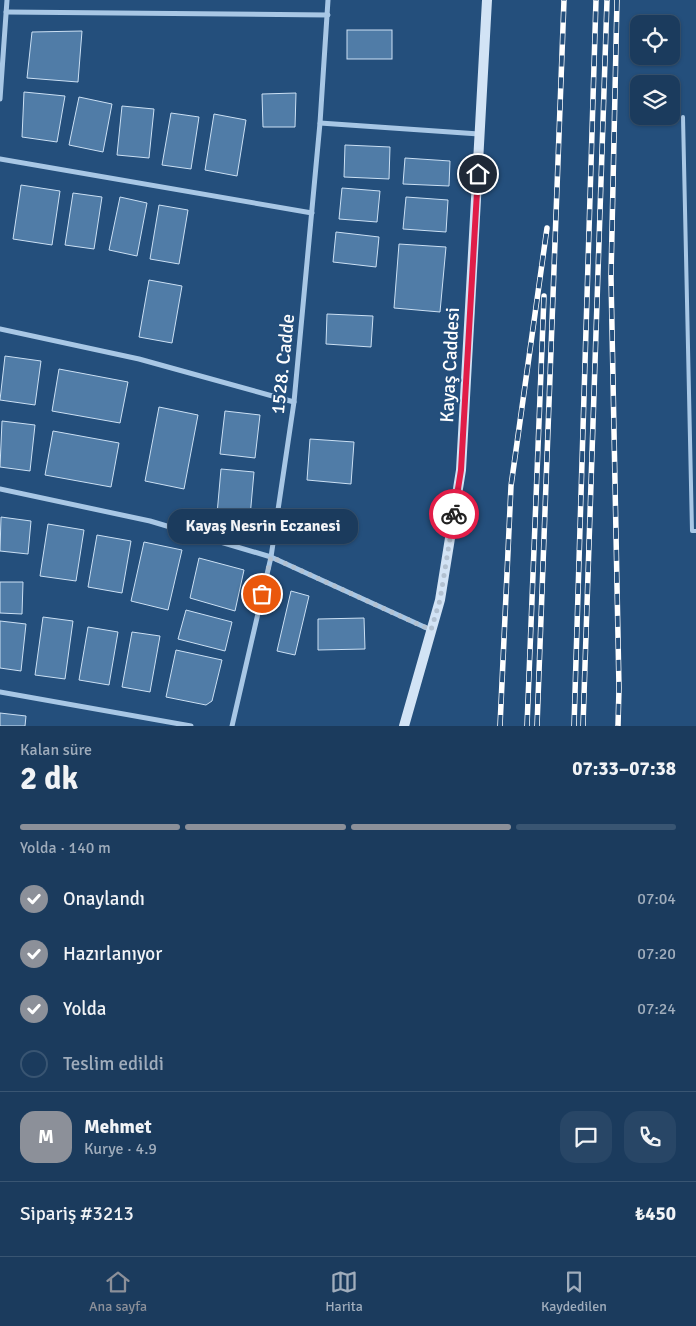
<!DOCTYPE html>
<html lang="tr">
<head>
<meta charset="utf-8">
<style>
  :root { --surface:#1b3b5d; --page:#284666; --text:#f1f3f6; --muted:#a0adbc; --line:#395572; --accent:#8c9099 }
  body { margin:0; font-family:Signika,sans-serif; background:var(--page); color:var(--text); height:100vh; display:flex; flex-direction:column; font-size:19px; white-space:nowrap }
  * { box-sizing:border-box; margin:0 }
  p { font-size:16px; color:var(--muted) }
  .icon { flex:none; width:28px; height:28px; fill:none; stroke:currentColor; stroke-width:2; stroke-linecap:round; stroke-linejoin:round }
  .map { position:relative; height:726px; overflow:hidden }
  .drawer { display:flex; flex-direction:column; background:var(--surface); flex:1 }
  .drawer>* { flex:none }
  .fabs { position:absolute; left:630px; top:15px; display:grid; gap:10px }
  .fabs a { display:grid; place-items:center; width:50px; height:50px; border-radius:10px; background:var(--surface); box-shadow:0 1px 4px #0004,0 0 0 1px var(--line); font-size:25px }
  .pin { position:absolute; display:grid; place-items:center; width:42px; height:42px; color:#fff; margin:-21px; border:2px solid #fff; border-radius:50%; box-shadow:0 1px 5px #0007 }
  .courier { position:absolute; display:grid; place-items:center; width:50px; height:50px; margin:-25px; border:4px solid #e11d48; border-radius:50%; background:#fff; color:#222; box-shadow:0 1px 6px #0007 }
  .bubble { position:absolute; height:35px; border-radius:15px; background:var(--surface); box-shadow:0 1px 4px #0004,0 0 0 1px var(--line); font-size:16px; font-weight:700; line-height:35px; text-align:center }
  .summary em { font-style:normal; font-weight:700 }
  .summary div { display:flex; flex-direction:column-reverse }
  .summary { display:flex; align-items:center; justify-content:space-between; height:85px; padding:0 20px }
  h1 { font-size:32px; font-weight:700; line-height:38px }
  .bar { display:grid; grid-template-columns:repeat(4,1fr); gap:8px 5px; align-content:center; height:60px; padding:0 20px }
  .bar i { height:6px; border-radius:4px; background:var(--line) }
  .bar .on { background:var(--accent) }
  .bar p { grid-column:span 4 }
  .line { display:flex; align-items:center; gap:12px; padding:0 20px; border-top:1px solid var(--line) }
  .line div { flex:1 }
  .round { display:grid; place-items:center; flex:none; width:52px; height:52px; border-radius:15px; background:var(--page) }
  ol { padding:0 20px; list-style:none }
  li { display:flex; align-items:center; gap:15px; height:55px }
  li p { margin-inline-start:auto }
  li .icon { padding:5px; border-radius:50%; background:var(--accent); color:#fff; stroke-width:4 }
  li:last-child { color:var(--muted) }
  li i { width:28px; height:28px; border:2px solid var(--line); border-radius:50% }
  .tabs { display:flex; justify-content:space-around; align-items:center; height:70px; border-top:1px solid var(--line); background:var(--surface); font-size:14px; color:var(--muted) }
  .tabs a { display:grid; justify-items:center; gap:2px }
  .tabs .on { color:var(--accent) }
  .map>svg:first-child { display:block }
  .building { fill:#507ca7; stroke:#cbe0f4 }
  .lines { fill:none; stroke-linecap:round; stroke-linejoin:round }
  .lane { stroke:#a8c7e5; stroke-width:4 }
  .street { stroke:#a8c7e5; stroke-width:5 }
  .secondary { stroke:#d2e3f5; stroke-width:10 }
  .rail-casing { stroke:#fff; stroke-width:5.5 }
  .rail { stroke:#244f7c; stroke-width:4; stroke-dasharray:11; stroke-linecap:butt }
  .done { stroke:#b2c1d1; stroke-width:5; stroke-dasharray:0 9 }
  .route { stroke:#e11d48; stroke-width:6 }
  .labels { text-anchor:middle; stroke-width:4; stroke-linejoin:round; paint-order:stroke }
  .street-label { font-size:19px; fill:#fff; stroke:#244f7c }
</style>
</head>
<body>
<div class="map">
<svg width="696" height="726" viewBox="0 0 696 726">
  <rect width="100%" height="100%" fill="#244f7c"/>
  <g class="building">
    <rect x="347" y="30" width="45" height="29"/>
    <polygon points="82,31 78,82 27,78 32,32"/>
    <polygon points="24,92 65,96 57,142 22,137"/>
    <polygon points="296,93 295,127 263,127 262,94"/>
    <polygon points="79,97 112,104 103,152 69,145"/>
    <polygon points="122,106 154,109 149,158 117,155"/>
    <polygon points="171,113 199,117 191,169 162,165"/>
    <polygon points="214,114 246,120 237,176 205,170"/>
    <polygon points="345,145 390,147 389,179 344,177"/>
    <polygon points="405,158 450,161 449,186 403,184"/>
    <polygon points="21,185 60,191 52,245 13,239"/>
    <polygon points="342,188 380,191 377,222 339,219"/>
    <polygon points="73,193 102,197 94,249 65,245"/>
    <polygon points="120,197 147,203 137,256 109,250"/>
    <polygon points="406,197 448,200 446,232 403,229"/>
    <polygon points="159,205 188,210 179,264 150,259"/>
    <polygon points="336,232 379,237 376,267 333,262"/>
    <polygon points="399,244 446,247 440,312 394,308"/>
    <polygon points="149,280 182,286 172,343 139,337"/>
    <polygon points="327,314 373,316 371,347 326,344"/>
    <polygon points="5,356 41,361 35,405 0,400"/>
    <polygon points="59,369 128,382 120,423 52,411"/>
    <polygon points="159,407 198,415 184,489 145,481"/>
    <polygon points="225,411 260,415 255,458 220,454"/>
    <polygon points="2,421 35,425 30,471 0,467"/>
    <polygon points="53,431 119,443 111,487 45,475"/>
    <polygon points="310,439 354,442 351,484 307,480"/>
    <polygon points="221,469 254,472 250,517 217,514"/>
    <polygon points="1,517 31,521 28,554 0,551"/>
    <polygon points="48,524 84,530 76,581 40,576"/>
    <polygon points="97,535 131,541 122,593 88,587"/>
    <polygon points="144,542 182,550 168,610 131,601"/>
    <polygon points="199,558 244,570 235,611 190,598"/>
    <polygon points="0,582 23,582 22,614 0,613"/>
    <polygon points="291,591 309,596 295,655 277,651"/>
    <polygon points="186,610 232,622 225,651 178,639"/>
    <polygon points="43,617 73,621 65,679 35,675"/>
    <polygon points="364,618 365,649 318,650 318,619"/>
    <polygon points="0,621 26,624 21,671 0,668"/>
    <polygon points="88,627 118,632 109,685 79,680"/>
    <polygon points="132,632 160,636 150,692 122,687"/>
    <polygon points="176,650 222,660 212,701 206,705 166,697"/>
    <polygon points="0,713 26,716 25,726 0,726"/>
  </g>
  <g class="lines">
    <polyline class="lane" points="683,117 692,531 696,531"/>
    <g class="street">
      <polyline points="6,12 328,15"/>
      <polyline points="0,99 7,0"/>
      <polyline points="320,123 479,134"/>
      <polyline points="0,159 312,213"/>
      <polyline points="0,329 139,359 294,402"/>
      <polyline points="0,489 150,521 271,557 431,630"/>
      <polyline points="0,692 191,726"/>
      <polyline points="232,726 271,557 294,402 320,123 328,0"/>
    </g>
    <polyline class="secondary" points="404,726 440,600 461,470 487,0"/>
    <g class="rail-casing">
      <g id="rail">
        <polyline points="617,0 611,277 619,688 618,726"/>
        <polyline points="500,726 511,486 547,228"/>
        <polyline points="527,726 544,296"/>
        <polyline points="537,726 564,0"/>
        <polyline points="574,726 596,0"/>
        <polyline points="583,726 607,0"/>
      </g>
    </g>
    <use href="#rail" class="rail"/>
  </g>
  <g class="lines">
    <polyline class="done" points="262,594 271,557 431,630 440,600 454,514"/>
    <polyline class="route" points="454,514 461,470 478,174"/>
  </g>
  <g class="labels">
    <g class="street-label">
      <text transform="translate(282 364) rotate(-84)" y="7">1528. Cadde</text>
      <text transform="translate(449 365) rotate(-87)" y="7">Kayaş Caddesi</text>
    </g>
  </g>
</svg>
<div class="fabs">
<a><svg class="icon" aria-label="locate" viewBox="0 0 24 24"><circle cx="12" cy="12" r="6"/><path d="M12 2v4M12 18v4M2 12h4M18 12h4"/></svg></a>
<a><svg class="icon" aria-label="layers" viewBox="0 0 24 24"><path d="M12 4l9 5-9 5-9-5zM3 14l9 5 9-5"/></svg></a>
</div>
<div class="pin" style="left:262px;top:594px;background:#ea580c"><svg class="icon" aria-label="bag" viewBox="0 0 24 24"><path d="M5 8h14l-1 12H6zM9 8a3 3 0 0 1 6 0"/></svg></div>
<div class="pin" style="left:478px;top:174px;background:#1f2937"><svg class="icon" aria-label="home" viewBox="0 0 24 24"><path d="M3 11l9-7 9 7M6 9v11h12V9"/></svg></div>
<div class="courier" style="left:454px;top:514px"><svg class="icon" aria-label="bike" viewBox="0 0 24 24"><circle cx="6" cy="16" r="4"/><circle cx="18" cy="16" r="4"/><path d="M6 16l4-8h5l3 8M10 8l3 8H6M13 5h3"/></svg></div>
<div class="bubble" style="left:168px;top:509px;width:190px">Kayaş Nesrin Eczanesi</div>
</div>
<section class="drawer">
<div class="summary"><div><h1>2 dk</h1><p>Kalan süre</p></div><em>07:33–07:38</em></div>
<div class="bar"><i class="on"></i><i class="on"></i><i class="on"></i><i></i><p>Yolda · 140 m</p></div>
<ol>
<li><svg class="icon" aria-label="check" viewBox="0 0 24 24"><path d="M5 12l5 5 9-10"/></svg>Onaylandı<p>07:04</p></li>
<li><svg class="icon" aria-label="check" viewBox="0 0 24 24"><path d="M5 12l5 5 9-10"/></svg>Hazırlanıyor<p>07:20</p></li>
<li><svg class="icon" aria-label="check" viewBox="0 0 24 24"><path d="M5 12l5 5 9-10"/></svg>Yolda<p>07:24</p></li>
<li><i></i>Teslim edildi</li>
</ol>
<div class="line" style="height:90px"><b class="round" style="background:var(--accent);color:#fff">M</b><div><b>Mehmet</b><p>Kurye · 4.9</p></div><a class="round"><svg class="icon" aria-label="chat" viewBox="0 0 24 24"><path d="M4 5h16v11H9l-5 4z"/></svg></a><a class="round"><svg class="icon" aria-label="phone" viewBox="0 0 24 24"><path d="M5 4h4l2 5-3 2q2 4 5 5l2-3 5 2v4C11 20 4 13 5 4z"/></svg></a></div>
<div class="line" style="height:65px"><div>Sipariş #3213</div><b>₺450</b></div>
</section>
<nav class="tabs">
<a class="on"><svg class="icon" aria-label="home" viewBox="0 0 24 24"><path d="M3 11l9-7 9 7M6 9v11h12V9"/></svg>Ana sayfa</a>
<a><svg class="icon" aria-label="map" viewBox="0 0 24 24"><path d="M3 6l6-2 6 2 6-2v14l-6 2-6-2-6 2zM9 4v14M15 6v14"/></svg>Harita</a>
<a><svg class="icon" aria-label="saved" viewBox="0 0 24 24"><path d="M7 4h10v16l-5-4-5 4z"/></svg>Kaydedilen</a>
</nav>
</body>
</html>
